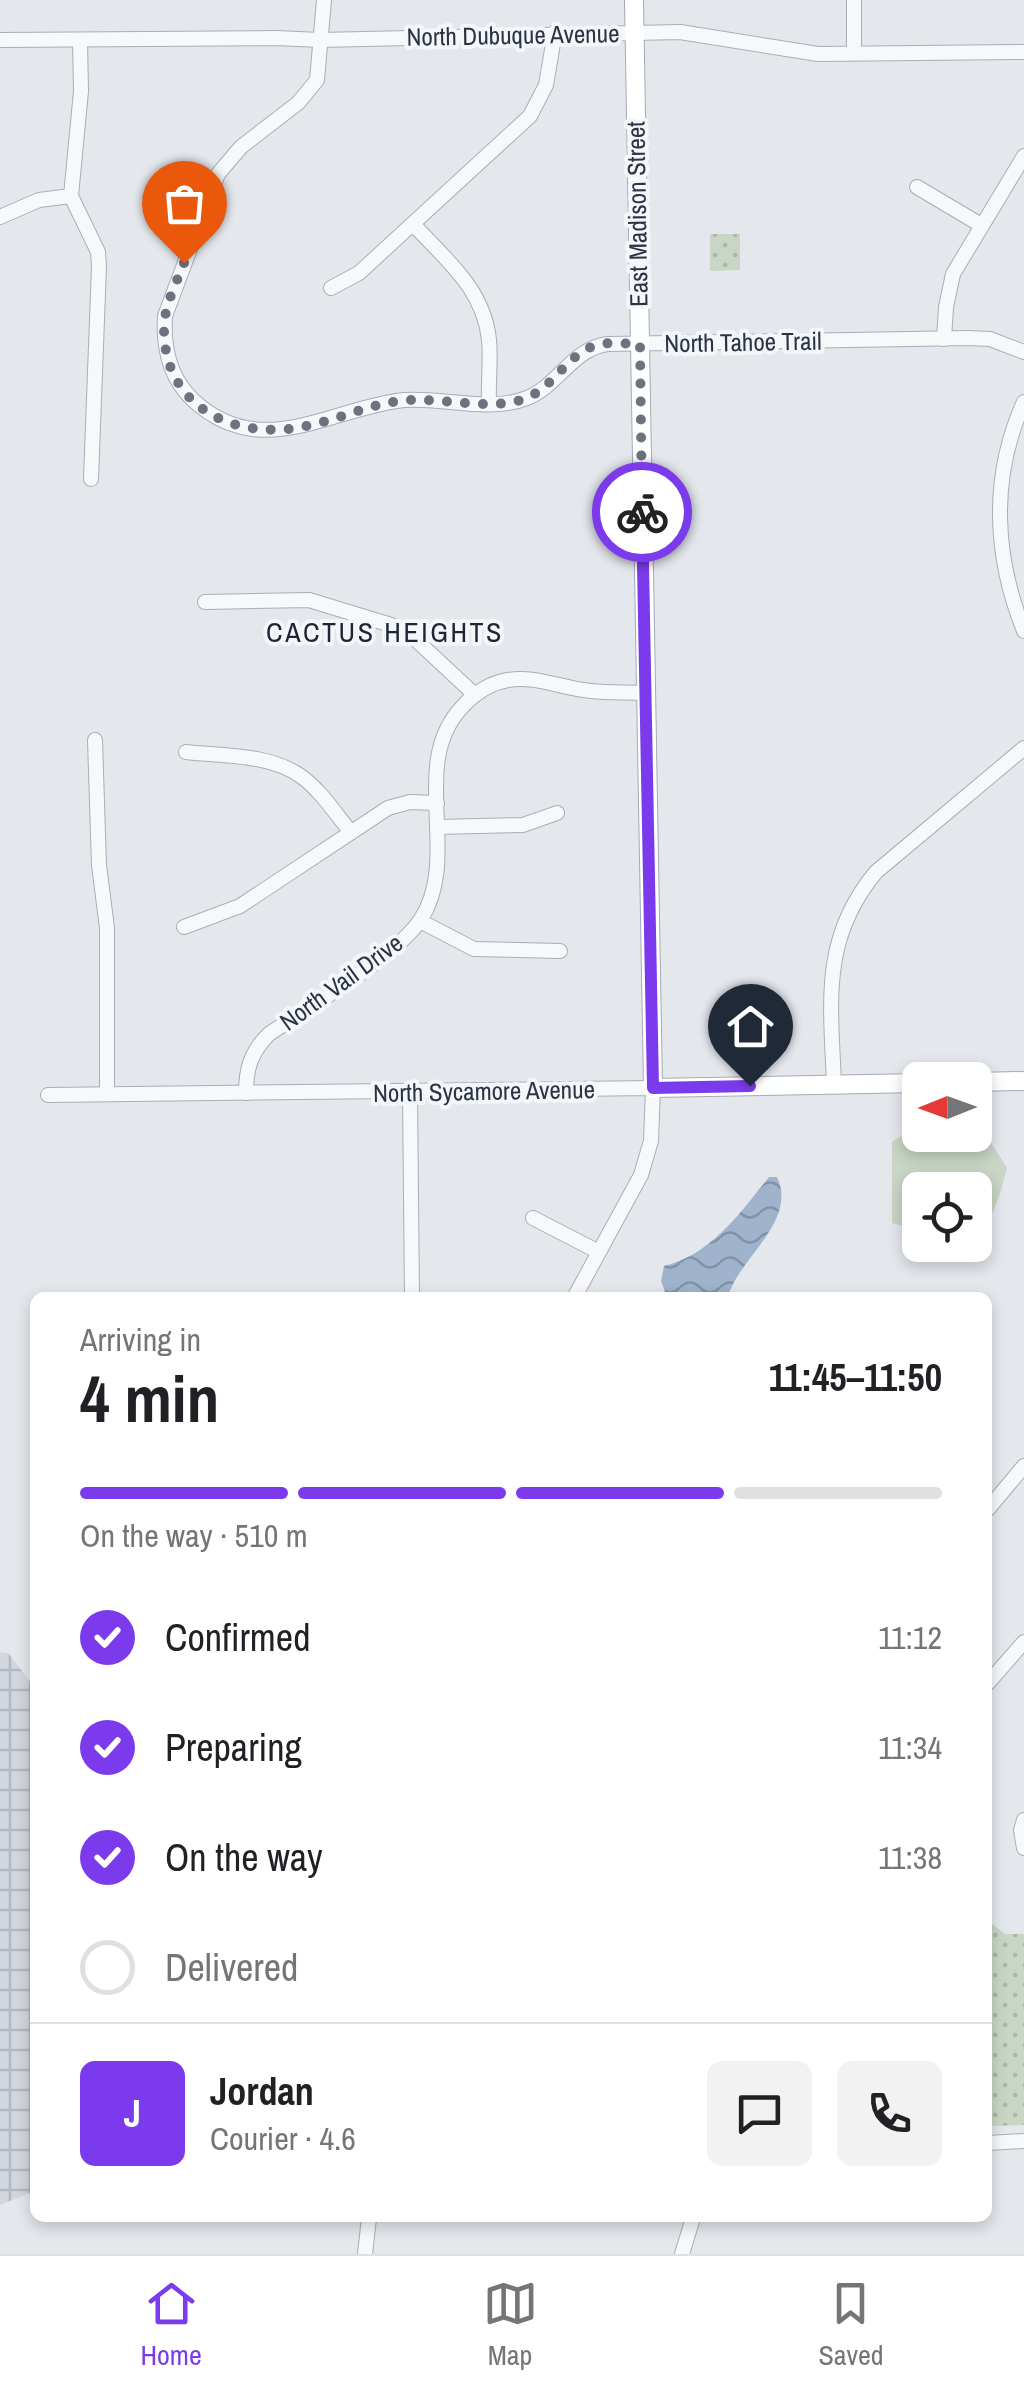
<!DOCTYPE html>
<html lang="en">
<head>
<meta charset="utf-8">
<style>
  :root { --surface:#fff; --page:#f2f2f2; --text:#202124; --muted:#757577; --line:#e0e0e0; --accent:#7c3aed }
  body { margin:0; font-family:"Archivo Narrow",sans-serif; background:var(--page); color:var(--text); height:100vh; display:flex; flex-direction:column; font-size:38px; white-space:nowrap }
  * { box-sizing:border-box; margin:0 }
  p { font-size:32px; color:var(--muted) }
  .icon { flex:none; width:55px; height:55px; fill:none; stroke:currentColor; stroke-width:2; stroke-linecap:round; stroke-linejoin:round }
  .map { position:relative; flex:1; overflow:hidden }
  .sheet { position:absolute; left:30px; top:1292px; width:962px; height:930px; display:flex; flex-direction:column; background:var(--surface); border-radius:15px; box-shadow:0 5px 15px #0003 }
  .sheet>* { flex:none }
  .needle { width:65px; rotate:269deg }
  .tools { position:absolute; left:902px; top:1062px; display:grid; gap:20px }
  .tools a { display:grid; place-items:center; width:90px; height:90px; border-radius:15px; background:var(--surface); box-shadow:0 5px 15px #0003; font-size:50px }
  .pin { position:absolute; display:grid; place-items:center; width:85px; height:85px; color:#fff; margin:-102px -42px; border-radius:50% 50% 50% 0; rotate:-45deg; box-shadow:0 0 10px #0007 }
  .pin .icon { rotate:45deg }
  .courier { position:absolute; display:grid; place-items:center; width:100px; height:100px; margin:-50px; border:8px solid #7c3aed; border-radius:50%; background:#fff; color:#222; box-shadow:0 2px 12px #0007 }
  .headline em { font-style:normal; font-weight:700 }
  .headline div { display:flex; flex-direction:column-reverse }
  .headline { display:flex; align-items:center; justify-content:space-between; height:170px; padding:0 50px }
  h1 { font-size:65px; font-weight:700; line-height:75px }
  .bar { display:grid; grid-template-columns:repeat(4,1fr); gap:15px 10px; align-content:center; height:120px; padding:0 50px }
  .bar i { height:12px; border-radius:8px; background:var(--line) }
  .bar .on { background:var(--accent) }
  .bar p { grid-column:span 4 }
  .line { display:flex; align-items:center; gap:25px; padding:0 50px; border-top:2px solid var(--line) }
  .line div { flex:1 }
  .round { display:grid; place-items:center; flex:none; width:105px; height:105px; border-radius:15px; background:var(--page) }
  ol { padding:0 50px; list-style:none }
  li { display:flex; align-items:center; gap:30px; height:110px }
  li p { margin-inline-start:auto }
  li .icon { padding:10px; border-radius:50%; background:var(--accent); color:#fff; stroke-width:4 }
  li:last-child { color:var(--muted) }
  li i { width:55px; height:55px; border:5px solid var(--line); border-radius:50% }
  .tabs { display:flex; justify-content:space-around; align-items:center; height:140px; border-top:2px solid var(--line); background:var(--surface); font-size:28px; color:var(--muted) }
  .tabs a { display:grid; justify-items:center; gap:5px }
  .tabs .on { color:var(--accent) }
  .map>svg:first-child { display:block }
  .industrial { fill:url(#industrial-grid) }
  .grass { fill:#c9d6c5 }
  .park { fill:url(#park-dots) }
  .water { fill:url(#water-waves) }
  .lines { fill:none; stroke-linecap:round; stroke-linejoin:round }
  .minor-casing { stroke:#a9aeb7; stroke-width:16 }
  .major-casing { stroke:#a3abb8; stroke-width:20 }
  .minor { stroke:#f7f8fa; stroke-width:14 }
  .major { stroke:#fff; stroke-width:18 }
  .done { stroke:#6c737f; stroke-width:10; stroke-dasharray:0 18 }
  .route { stroke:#7c3aed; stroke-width:12 }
  .labels { text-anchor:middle; stroke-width:8; stroke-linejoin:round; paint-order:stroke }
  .street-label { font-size:25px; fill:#2b3445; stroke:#f4f6f9 }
  .neighbourhood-label { font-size:28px; letter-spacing:2.5px; fill:#1d2536; stroke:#f4f6f9 }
</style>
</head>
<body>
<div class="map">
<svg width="1024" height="2254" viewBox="0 0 1024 2254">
  <defs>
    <pattern id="industrial-grid" width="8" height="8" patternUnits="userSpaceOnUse" patternTransform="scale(2.5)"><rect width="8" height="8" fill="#d2d6de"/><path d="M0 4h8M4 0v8" fill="none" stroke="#b4b8c0"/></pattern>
    <pattern id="park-dots" width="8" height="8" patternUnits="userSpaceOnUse" patternTransform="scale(2.5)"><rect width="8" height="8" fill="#c9d6c5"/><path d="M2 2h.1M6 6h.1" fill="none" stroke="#adb8ab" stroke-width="1.8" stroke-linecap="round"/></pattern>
    <pattern id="water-waves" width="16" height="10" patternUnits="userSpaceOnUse" patternTransform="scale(2.5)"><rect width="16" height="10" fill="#9fb4cc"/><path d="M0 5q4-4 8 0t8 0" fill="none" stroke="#8293a7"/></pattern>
  </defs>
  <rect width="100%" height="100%" fill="#e4e7ec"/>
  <polygon class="industrial" points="0,1652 8,1653 35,1688 35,2191 0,2205"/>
  <path class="grass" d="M 985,1133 L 1007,1168 C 1000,1193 996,1217 975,1234 L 975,1190 L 920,1190 L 920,1231 L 892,1223 L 892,1142 L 903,1135 Z"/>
  <g class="park">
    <polygon points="710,234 740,234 740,270 710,271"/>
    <polygon points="988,1921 1005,1934 1024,1934 1024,2125 988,2126"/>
  </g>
  <path class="water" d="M 769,1177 L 777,1177 C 798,1222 738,1258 728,1297 L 667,1297 L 661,1281 L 664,1266 C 711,1255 741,1212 769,1177 Z"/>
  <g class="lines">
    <g class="minor-casing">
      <g id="minor">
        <path d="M 324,0 L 317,80 L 298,103 L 241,147 L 218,174 L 165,316 C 163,347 170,378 193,400 C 261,463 330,408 404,400 C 443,397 489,413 527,398 C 558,386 573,348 608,344 L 968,338 L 990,339 L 1024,352"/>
        <polyline points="854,0 854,53"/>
        <polyline points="0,40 276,38 320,40 680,32 818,54 1024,52"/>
        <polyline points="80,41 81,91 71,196 98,252 99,266 91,479"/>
        <polyline points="917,187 981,225"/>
        <polyline points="0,217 39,200 71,196"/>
        <path d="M 414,225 C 446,260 484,289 489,340 C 491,361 488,382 489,403"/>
        <polyline points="331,288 359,273 530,116 546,85 555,32"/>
        <polyline points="944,339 946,307 953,274 1024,156"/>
        <path d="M 1024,402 C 990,477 994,556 1024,631"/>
        <polyline points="205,602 309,600 391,625 415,639 474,694"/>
        <polyline points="95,740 99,865 107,928 107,1094"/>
        <path d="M 186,752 C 223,756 271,754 302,777 C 321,791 335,813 350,831"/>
        <polyline points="437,827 523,825 557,813"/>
        <polyline points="420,921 474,949 560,951"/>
        <polyline points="184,927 240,906 388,808 410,802 437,803"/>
        <path d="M 834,1085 C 831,1004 820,939 876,872 L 1024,748"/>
        <polyline points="410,1092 412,1298"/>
        <path d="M 246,1093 C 246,1068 251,1052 269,1034 C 309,1007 397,956 421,919 C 462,855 407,764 463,706 C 475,693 490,683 508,680 C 535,675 564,689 591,691 C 609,693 627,692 645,693"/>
        <polyline points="48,1095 653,1088 651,1141 641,1175 574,1298"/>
        <polyline points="533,1218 597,1251"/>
        <polyline points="988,1509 1024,1466"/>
        <polyline points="988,1683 1024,1642"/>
        <polyline points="1024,1820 1021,1830 1024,1848"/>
        <polyline points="988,2143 1024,2141"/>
        <polyline points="365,2254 369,2218"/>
        <polyline points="682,2254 693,2218"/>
      </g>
    </g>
    <g class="major-casing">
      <g id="major">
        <polyline points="634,0 653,1088 920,1083"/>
        <polyline points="975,1082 1024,1081"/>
      </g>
    </g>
    <use href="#minor" class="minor"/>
    <use href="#major" class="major"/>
  </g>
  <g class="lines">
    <path class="done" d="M 184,263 C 176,284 164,306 164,329 C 164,401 223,435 288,429 C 327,425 362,406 399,401 C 439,396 483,411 521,400 C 552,391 565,356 594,346 C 608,341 625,344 640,344 L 642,512"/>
    <polyline class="route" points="642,512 653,1088 750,1086"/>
  </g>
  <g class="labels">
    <g class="street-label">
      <text transform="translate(513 35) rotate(-1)" y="9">North Dubuque Avenue</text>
      <text transform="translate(637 214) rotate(-91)" y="9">East Madison Street</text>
      <text transform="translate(743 342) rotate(-1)" y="9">North Tahoe Trail</text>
      <text transform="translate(341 982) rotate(-36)" y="9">North Vail Drive</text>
      <text transform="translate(484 1091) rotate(-1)" y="9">North Sycamore Avenue</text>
    </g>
    <g class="neighbourhood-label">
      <text x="385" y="642">CACTUS HEIGHTS</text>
    </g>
  </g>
</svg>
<div class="tools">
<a><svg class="needle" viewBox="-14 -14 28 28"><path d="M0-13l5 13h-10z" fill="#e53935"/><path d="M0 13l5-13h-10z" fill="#757577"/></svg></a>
<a><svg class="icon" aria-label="locate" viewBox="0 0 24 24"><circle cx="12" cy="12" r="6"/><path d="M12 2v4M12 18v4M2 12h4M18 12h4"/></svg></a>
</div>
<div class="pin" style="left:184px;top:263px;background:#ea580c"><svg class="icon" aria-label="bag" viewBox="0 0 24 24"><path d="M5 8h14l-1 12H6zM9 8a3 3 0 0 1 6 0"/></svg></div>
<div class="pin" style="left:750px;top:1086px;background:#1f2937"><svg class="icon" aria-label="home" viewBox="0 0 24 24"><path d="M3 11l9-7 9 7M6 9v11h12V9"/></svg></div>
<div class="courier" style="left:642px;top:512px"><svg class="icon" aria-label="bike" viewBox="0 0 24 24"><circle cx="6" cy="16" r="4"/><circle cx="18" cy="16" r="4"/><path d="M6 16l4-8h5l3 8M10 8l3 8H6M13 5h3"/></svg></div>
<section class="sheet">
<div class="headline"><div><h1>4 min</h1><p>Arriving in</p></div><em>11:45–11:50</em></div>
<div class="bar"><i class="on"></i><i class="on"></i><i class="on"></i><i></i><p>On the way · 510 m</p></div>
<ol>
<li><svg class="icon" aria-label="check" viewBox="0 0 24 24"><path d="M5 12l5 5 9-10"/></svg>Confirmed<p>11:12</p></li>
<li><svg class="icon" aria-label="check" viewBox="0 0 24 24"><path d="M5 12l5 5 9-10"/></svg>Preparing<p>11:34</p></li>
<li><svg class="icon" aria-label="check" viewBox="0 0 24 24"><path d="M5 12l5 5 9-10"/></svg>On the way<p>11:38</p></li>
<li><i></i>Delivered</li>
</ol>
<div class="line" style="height:180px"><b class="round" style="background:var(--accent);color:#fff">J</b><div><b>Jordan</b><p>Courier · 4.6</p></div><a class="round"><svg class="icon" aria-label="chat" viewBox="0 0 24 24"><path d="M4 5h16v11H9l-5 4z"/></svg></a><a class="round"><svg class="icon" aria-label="phone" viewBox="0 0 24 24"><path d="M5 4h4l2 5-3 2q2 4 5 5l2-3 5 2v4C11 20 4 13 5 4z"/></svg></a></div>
</section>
</div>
<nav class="tabs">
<a class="on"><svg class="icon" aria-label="home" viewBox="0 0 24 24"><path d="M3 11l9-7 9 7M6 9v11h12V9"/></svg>Home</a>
<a><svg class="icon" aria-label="map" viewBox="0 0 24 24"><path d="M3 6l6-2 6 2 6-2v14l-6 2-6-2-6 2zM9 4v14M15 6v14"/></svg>Map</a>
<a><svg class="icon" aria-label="saved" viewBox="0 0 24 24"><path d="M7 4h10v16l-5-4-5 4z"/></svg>Saved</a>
</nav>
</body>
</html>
